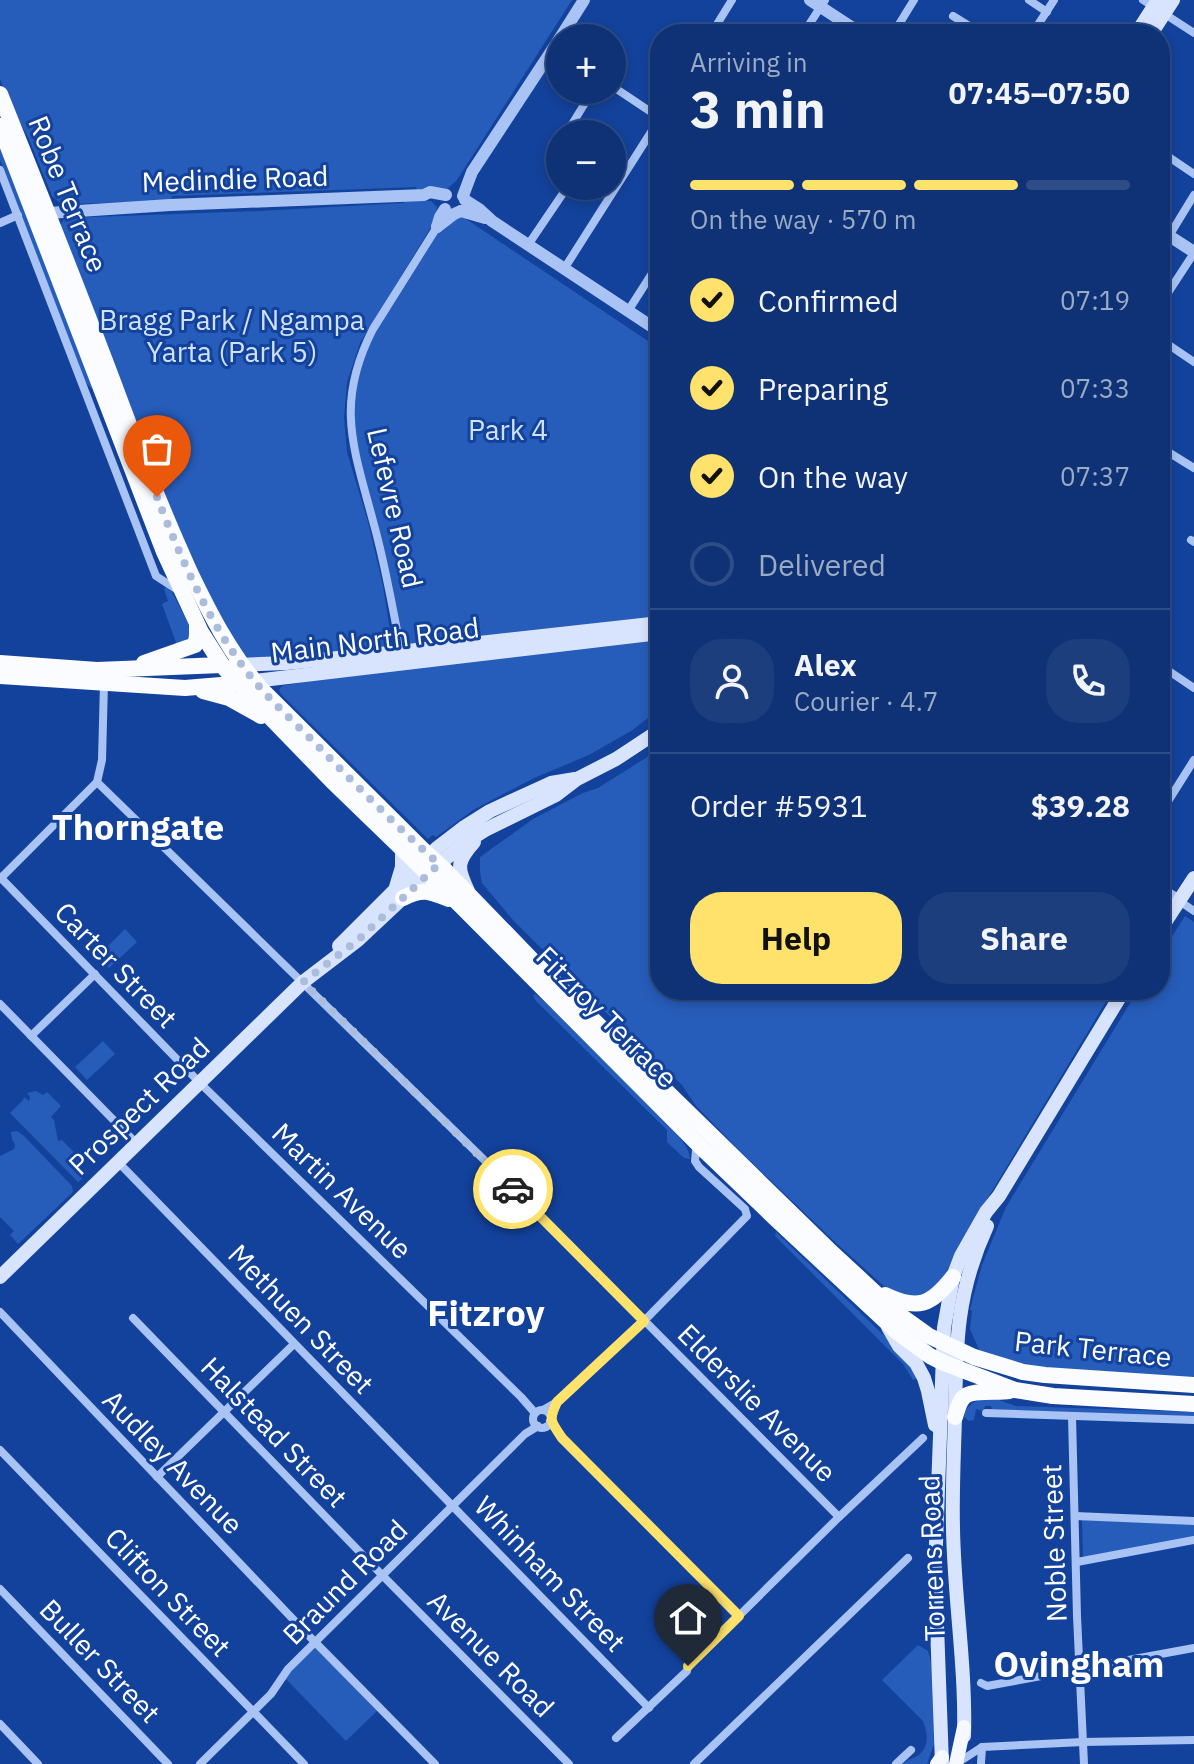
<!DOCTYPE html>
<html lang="en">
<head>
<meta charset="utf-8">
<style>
  :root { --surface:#0e3275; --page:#1c3e7d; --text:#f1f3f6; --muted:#9baac5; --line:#2e4d87; --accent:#ffe26b }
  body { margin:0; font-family:"IBM Plex Sans",sans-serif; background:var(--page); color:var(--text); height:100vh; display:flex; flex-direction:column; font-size:30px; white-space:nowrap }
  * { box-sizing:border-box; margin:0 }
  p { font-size:26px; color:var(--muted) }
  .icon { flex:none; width:44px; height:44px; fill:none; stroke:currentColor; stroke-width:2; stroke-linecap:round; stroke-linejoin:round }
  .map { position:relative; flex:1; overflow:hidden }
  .side { position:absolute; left:650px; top:24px; width:520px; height:976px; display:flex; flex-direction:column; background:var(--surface); border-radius:32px; box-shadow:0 4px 12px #0003,0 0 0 2px var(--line) }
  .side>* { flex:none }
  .fabs { position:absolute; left:546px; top:24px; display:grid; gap:16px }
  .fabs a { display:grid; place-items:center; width:80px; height:80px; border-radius:50%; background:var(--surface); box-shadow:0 4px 12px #0003,0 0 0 2px var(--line); font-size:40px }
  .pin { position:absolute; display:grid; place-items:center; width:68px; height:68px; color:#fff; margin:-82px -34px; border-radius:50% 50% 50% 0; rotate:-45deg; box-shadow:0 0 8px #0007 }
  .pin .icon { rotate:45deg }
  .courier { position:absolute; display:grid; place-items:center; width:80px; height:80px; margin:-40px; border:6px solid #ffe26b; border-radius:50%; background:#fff; color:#222; box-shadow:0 2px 10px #0007 }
  .head em { font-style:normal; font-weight:700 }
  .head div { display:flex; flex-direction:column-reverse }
  .head { display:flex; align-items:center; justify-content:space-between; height:136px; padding:0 40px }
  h1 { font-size:52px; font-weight:700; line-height:60px }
  .bar { display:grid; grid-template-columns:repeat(4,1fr); gap:12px 8px; align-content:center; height:96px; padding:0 40px }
  .bar i { height:10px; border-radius:6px; background:var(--line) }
  .bar .selected { background:var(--accent) }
  .bar p { grid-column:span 4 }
  .line { display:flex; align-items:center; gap:20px; padding:0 40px; border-top:2px solid var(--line) }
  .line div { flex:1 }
  .round { display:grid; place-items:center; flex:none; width:84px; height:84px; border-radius:32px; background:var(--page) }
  ol { padding:0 40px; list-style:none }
  li { display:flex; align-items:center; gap:24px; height:88px }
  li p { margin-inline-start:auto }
  li .icon { padding:8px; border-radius:50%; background:var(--accent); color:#111; stroke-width:4 }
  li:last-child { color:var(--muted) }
  li i { width:44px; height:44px; border:4px solid var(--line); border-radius:50% }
  .button { display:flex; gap:16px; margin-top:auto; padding:16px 40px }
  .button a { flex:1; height:92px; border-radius:32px; background:var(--accent); color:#111; font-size:32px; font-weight:700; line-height:92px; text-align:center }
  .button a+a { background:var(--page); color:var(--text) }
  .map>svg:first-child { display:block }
  .green { fill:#265cba }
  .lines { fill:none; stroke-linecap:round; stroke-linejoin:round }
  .minor { stroke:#a8c3f4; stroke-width:8 }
  .tertiary { stroke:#a8c3f4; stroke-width:12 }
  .secondary { stroke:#d8e4fd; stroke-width:14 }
  .primary { stroke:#f5f8ff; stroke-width:14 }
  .trunk { stroke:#fafcff; stroke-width:16 }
  .done { stroke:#acbddc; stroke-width:8; stroke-dasharray:0 14.4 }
  .route { stroke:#ffe26b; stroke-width:10 }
  .labels { text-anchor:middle; stroke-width:6; stroke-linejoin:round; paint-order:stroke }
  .street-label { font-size:28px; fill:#fff; stroke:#13429c }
  .park-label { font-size:28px; fill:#d0e1fd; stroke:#13429c }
  .district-label { font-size:36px; font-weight:bold; fill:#fff; stroke:#13429c }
</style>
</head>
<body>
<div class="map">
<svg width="1194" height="1764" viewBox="0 0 1194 1764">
  <rect width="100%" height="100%" fill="#13429c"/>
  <g class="green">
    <polygon points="0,0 572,0 457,180 444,192 417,190 416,187 172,196 171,201 69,204 60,203 52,196 29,139 11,106 0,79"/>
    <polygon points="0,141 94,389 91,388 85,382 0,160"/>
    <path d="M 405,200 L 431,201 L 437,207 L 436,219 L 360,343 L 347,382 L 344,417 L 347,452 L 368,522 L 383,586 L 391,637 L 388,648 L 250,659 C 227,644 205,581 191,555 C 186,543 178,532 172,522 L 60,225 L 65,218 L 259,211 L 404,203 Z"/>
    <polygon points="463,217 660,349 660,620 404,645 392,583 356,449 352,396 374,330 438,228 450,220"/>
    <polygon points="166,587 172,592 192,631 184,643 177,645 162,604 168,601 164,589"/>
    <path d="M 660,638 L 660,709 L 631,731 L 589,755 L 534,778 L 473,810 L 436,837 L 433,835 L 428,839 L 298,711 L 281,694 L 279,690 L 282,686 C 406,662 534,652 660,638 Z"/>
    <polygon points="660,749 660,990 1113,990 968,1231 948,1274 930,1297 896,1297 835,1242 744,1155 696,1106 682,1085 602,1009 513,920 482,883 480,872 480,857 533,819 583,793 598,788"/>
    <path d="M 1185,916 L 1194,922 L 1194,1378 C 1122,1374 1049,1375 980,1352 L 970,1329 L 972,1311 L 970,1309 L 982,1265 L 1006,1207 L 1138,990 L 1160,990 L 1160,955 Z"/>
    <polygon points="125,929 137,942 109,968 98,956"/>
    <path d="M 535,994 L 546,1003 L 673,1130 C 681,1139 689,1147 690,1159 L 684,1158 L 667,1142 L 667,1130 L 536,1001 L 533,996 Z"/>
    <polygon points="103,1041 115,1054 87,1080 75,1067"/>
    <polygon points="36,1091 43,1095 47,1092 61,1106 51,1117 54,1120 58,1141 62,1140 76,1154 75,1158 78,1159 76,1169 84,1177 78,1182 10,1113 23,1100 24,1097 29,1101 30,1097 27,1093"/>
    <polygon points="17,1131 23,1135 72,1186 73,1192 18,1244 10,1235 14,1231 0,1217 0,1156 14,1149 15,1145 12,1139 11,1132"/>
    <polygon points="776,1232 895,1346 919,1377 913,1380 903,1364 775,1236"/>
    <path d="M 993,1398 L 1016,1406 L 1194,1412 L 1194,1418 L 992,1409 L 991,1406 L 985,1406 L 983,1411 L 976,1409 L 974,1420 L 969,1421 L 964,1417 C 966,1402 980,1399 993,1398 Z"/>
    <polygon points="1082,1520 1194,1524 1194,1537 1085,1557 1083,1556"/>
    <polygon points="315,1643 380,1708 346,1741 283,1676"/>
    <path d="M 918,1645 L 928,1651 L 932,1665 L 934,1744 L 927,1764 L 903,1764 C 909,1758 914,1759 920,1754 C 930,1745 927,1731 923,1721 L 882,1680 Z"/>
  </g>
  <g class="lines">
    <g class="minor">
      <polyline points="1029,0 1047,12"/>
      <polyline points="1143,0 1194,33"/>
      <polyline points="953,16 982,34"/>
      <polyline points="711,34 732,0"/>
      <polyline points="803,34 825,0"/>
      <polyline points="893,34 914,0"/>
      <polyline points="1032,34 1054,0"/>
      <polyline points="612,86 660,118"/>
      <polyline points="566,134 593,90"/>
      <polyline points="1160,151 1194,174"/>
      <polyline points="0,170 156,576 179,591"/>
      <polyline points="0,223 18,215"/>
      <polyline points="1169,236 1194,195"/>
      <polyline points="528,245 568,186"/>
      <polyline points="564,269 660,118"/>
      <polyline points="1160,305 1194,253"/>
      <polyline points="628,311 660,261"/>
      <polyline points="1160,339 1194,362"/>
      <polyline points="1160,447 1194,468"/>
      <polyline points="1191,540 1194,542"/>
      <path d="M 408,651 L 403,646 L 397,630 C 390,593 383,556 373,521 C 353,446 335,403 373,329 L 437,227"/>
      <polyline points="1160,665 1194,688"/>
      <polyline points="97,782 515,1190 839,1517"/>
      <polyline points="1160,814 1194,760"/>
      <polyline points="0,877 200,1083 521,1397 535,1413"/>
      <polyline points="0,879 97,782 102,760 104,683"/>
      <polyline points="1178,900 1194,911"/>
      <polyline points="0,1004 137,1144"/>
      <polyline points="31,1036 95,974"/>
      <polyline points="118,1162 649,1708"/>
      <polyline points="0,1312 311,1638 435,1764"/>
      <polyline points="133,1318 383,1576 569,1764"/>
      <polyline points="543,1410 557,1402 644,1321 747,1216 745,1209 699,1167 695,1161 696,1150 699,1146"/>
      <circle cx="542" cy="1419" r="9"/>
      <polyline points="986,1413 1194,1420"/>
      <polyline points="1072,1416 1077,1616 1084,1764"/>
      <polyline points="550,1421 562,1438 739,1616"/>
      <polyline points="0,1450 304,1764"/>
      <polyline points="157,1477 294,1344"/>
      <polyline points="1075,1516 1194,1521"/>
      <polyline points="1077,1562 1194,1540"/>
      <polyline points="0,1589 168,1764"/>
      <polyline points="981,1683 987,1686 1194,1648"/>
      <polyline points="0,1724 38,1764"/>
      <polyline points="616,1738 687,1671 688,1666 839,1517 923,1438"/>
      <polyline points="962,1760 982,1747 1083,1742 1194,1740"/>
      <polyline points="200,1764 271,1694 288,1669 525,1434 538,1426"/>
      <polyline points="694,1764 908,1558"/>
      <polyline points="896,1764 911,1750"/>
      <polyline points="981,1764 982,1747"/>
    </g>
    <g class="tertiary">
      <polyline points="810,0 862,34"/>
      <polyline points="560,38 584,0"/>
      <polyline points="463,196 472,172 560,38"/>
      <polyline points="465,200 479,209 492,221 660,332"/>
      <polyline points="40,208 48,213 170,205 424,195 430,192 446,195"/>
      <polyline points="461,211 485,218"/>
      <polyline points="437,227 454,214 461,211"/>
      <polyline points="437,227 440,217 445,209"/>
      <polyline points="1160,230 1194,252"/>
      <polyline points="1160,889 1178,900"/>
    </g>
    <g class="secondary">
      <polyline points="1136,34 1158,0"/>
      <polyline points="1151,34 1173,0"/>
      <polyline points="234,665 286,663 390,653 660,623"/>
      <polyline points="254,681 651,634"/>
      <polyline points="396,887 402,867 402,850"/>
      <path d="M 468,891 C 457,868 456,862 474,842"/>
      <polyline points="1160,930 1194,878"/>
      <polyline points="339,946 437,848 463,828 490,811 551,783 575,779"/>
      <polyline points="0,1277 303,982 358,940 439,864 469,840 485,830 556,795 577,779 616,759 660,730"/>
      <polyline points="888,1327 899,1346 916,1363 924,1378 928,1391 935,1425"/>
      <path d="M 964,1736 C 966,1666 954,1597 953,1528 C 952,1491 954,1454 955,1417 C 956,1345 956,1293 987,1226"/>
      <polyline points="942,1764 935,1570 944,1328 953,1277 961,1256 986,1212 999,1196 1124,990"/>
    </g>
    <g class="primary">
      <polyline points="937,1764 942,1757"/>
      <polyline points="956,1764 964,1727"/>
    </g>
    <g class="trunk">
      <path d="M 0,94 C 39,191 78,289 115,387 C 138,449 162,511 190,572 C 210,614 231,655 262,690 L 423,850 L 446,871 L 535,963 L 828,1249 L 897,1313 L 929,1336 L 974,1357 L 1023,1372 L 1045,1375 L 1194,1385"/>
      <polyline points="0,126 164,552 201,632 222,665 238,684 332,781 458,903 700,1146 777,1220 897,1332 930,1356 944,1363 1015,1390 1053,1396 1194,1404"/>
      <polyline points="0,663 97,670 222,665"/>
      <polyline points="144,663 195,645 197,636 197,625"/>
      <polyline points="0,676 185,688 245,683"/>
      <polyline points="203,691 229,698 261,716"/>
      <path d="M 403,898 C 423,888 429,891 449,899"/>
      <path d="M 885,1295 C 918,1311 931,1305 953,1277"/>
      <path d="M 955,1417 C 957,1411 959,1402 963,1398 C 970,1389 997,1393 1009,1391"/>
    </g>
  </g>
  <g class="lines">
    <path class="done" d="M 157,497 C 176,547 204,611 235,655 C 257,689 288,716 317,745 C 356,785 396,826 439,864 L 358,940 L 303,982 L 513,1189"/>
    <path class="route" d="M 513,1189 L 644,1321 L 557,1402 C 548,1421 551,1421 562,1438 L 739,1616 L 688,1666"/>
  </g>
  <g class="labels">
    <g class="street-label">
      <text transform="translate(235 179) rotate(-2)" y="10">Medindie Road</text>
      <text transform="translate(68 194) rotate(68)" y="10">Robe Terrace</text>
      <text transform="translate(395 508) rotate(77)" y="10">Lefevre Road</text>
      <text transform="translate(375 640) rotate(-7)" y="10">Main North Road</text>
      <text transform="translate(116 965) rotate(46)" y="10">Carter Street</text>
      <text transform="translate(607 1017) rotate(45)" y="10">Fitzroy Terrace</text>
      <text transform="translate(139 1106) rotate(-44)" y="10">Prospect Road</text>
      <text transform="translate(342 1191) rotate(44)" y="10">Martin Avenue</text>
      <text transform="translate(301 1319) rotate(46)" y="10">Methuen Street</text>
      <text transform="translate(1093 1349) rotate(6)" y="10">Park Terrace</text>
      <text transform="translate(757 1403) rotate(45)" y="10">Elderslie Avenue</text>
      <text transform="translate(274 1432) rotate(46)" y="10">Halstead Street</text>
      <text transform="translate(173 1462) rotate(46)" y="10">Audley Avenue</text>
      <text transform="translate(1054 1543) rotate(-92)" y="10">Noble Street</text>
      <text transform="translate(932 1558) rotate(-92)" y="10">Torrens Road</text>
      <text transform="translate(550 1574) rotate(46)" y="10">Whinham Street</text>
      <text transform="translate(345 1582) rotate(-45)" y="10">Braund Road</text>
      <text transform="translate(168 1592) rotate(46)" y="10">Clifton Street</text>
      <text transform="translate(491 1654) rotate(45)" y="10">Avenue Road</text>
      <text transform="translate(100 1661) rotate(46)" y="10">Buller Street</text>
    </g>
    <g class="park-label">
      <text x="232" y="330">Bragg Park / Ngampa<tspan x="232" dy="32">Yarta (Park 5)</tspan></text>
      <text x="508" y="440">Park 4</text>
    </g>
    <g class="district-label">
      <text x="138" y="840">Thorngate</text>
      <text x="486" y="1326">Fitzroy</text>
      <text x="1079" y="1677">Ovingham</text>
    </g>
  </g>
</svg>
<div class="fabs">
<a>+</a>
<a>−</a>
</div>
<div class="pin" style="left:157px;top:497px;background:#ea580c"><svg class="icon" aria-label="bag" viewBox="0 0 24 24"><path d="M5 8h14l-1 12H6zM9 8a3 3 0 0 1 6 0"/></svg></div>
<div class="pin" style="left:688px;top:1666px;background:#1f2937"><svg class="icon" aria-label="home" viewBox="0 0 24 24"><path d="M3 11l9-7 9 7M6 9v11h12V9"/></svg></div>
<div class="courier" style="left:513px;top:1189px"><svg class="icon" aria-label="car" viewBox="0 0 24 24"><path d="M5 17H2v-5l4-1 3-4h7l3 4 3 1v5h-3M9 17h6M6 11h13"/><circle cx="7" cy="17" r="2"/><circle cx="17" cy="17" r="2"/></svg></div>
<section class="side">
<div class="head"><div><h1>3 min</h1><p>Arriving in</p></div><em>07:45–07:50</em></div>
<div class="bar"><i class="selected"></i><i class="selected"></i><i class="selected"></i><i></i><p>On the way · 570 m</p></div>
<ol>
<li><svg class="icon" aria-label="check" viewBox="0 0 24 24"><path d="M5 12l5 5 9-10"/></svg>Confirmed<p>07:19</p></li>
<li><svg class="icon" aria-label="check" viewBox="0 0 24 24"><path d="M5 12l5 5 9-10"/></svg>Preparing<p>07:33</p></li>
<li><svg class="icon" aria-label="check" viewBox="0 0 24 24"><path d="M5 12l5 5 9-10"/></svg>On the way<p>07:37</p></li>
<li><i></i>Delivered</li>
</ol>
<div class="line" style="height:144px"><a class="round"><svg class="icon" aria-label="person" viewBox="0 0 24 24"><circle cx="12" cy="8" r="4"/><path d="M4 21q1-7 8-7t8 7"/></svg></a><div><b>Alex</b><p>Courier · 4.7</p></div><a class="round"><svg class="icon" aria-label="phone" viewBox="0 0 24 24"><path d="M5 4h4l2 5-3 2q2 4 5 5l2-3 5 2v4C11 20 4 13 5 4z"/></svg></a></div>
<div class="line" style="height:104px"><div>Order #5931</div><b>$39.28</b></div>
<div class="button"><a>Help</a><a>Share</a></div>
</section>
</div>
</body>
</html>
